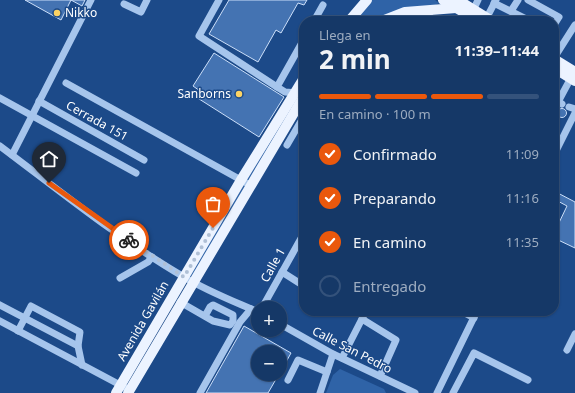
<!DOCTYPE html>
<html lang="es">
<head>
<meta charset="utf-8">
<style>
  :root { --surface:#153867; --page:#1e3f6d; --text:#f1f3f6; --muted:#9dacc0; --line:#34527b; --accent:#ea580c }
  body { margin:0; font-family:"Noto Sans",sans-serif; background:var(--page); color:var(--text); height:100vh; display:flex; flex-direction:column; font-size:15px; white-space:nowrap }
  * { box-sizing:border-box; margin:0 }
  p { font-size:13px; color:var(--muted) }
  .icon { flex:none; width:22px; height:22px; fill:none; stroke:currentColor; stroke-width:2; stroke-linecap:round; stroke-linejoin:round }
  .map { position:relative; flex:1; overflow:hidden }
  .panel { position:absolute; left:299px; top:16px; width:260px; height:300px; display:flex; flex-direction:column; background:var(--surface); border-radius:16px; box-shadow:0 1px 3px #0004,0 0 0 1px var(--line) }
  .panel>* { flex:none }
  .tools { position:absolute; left:251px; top:301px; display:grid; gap:8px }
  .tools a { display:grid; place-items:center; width:36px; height:36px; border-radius:50%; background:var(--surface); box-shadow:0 1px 3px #0004,0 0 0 1px var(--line); font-size:20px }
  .pin { position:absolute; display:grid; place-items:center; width:34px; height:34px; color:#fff; margin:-41px -17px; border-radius:50% 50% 50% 0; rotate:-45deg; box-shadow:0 0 4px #0007 }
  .pin .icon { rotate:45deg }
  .courier { position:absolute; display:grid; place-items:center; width:40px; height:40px; margin:-20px; border:3px solid #ea580c; border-radius:50%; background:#fff; color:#222; box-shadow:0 1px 5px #0007 }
  .overview em { font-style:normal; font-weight:700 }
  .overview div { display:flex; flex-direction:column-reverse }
  .overview { display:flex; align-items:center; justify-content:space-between; height:68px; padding:0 20px }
  h1 { font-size:26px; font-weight:700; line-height:30px }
  .bar { display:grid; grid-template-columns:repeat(4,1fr); gap:6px 4px; align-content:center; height:48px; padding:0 20px }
  .bar i { height:5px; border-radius:3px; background:var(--line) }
  .bar .active { background:var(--accent) }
  .bar p { grid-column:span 4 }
  ol { padding:0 20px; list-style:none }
  li { display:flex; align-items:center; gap:12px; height:44px }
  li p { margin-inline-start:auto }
  li .icon { padding:4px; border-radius:50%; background:var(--accent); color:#fff; stroke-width:4 }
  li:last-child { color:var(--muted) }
  li i { width:22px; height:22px; border:2px solid var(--line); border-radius:50% }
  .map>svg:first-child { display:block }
  .green { fill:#2f63a7 }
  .building { fill:#4473b2; stroke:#ccdff9 }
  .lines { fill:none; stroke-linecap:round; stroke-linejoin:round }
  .minor { stroke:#a6c5ec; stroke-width:7 }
  .major { stroke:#ecf3ff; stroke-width:10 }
  .done { stroke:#b0c0d6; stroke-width:4; stroke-dasharray:0 7.2 }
  .route { stroke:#ea580c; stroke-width:5 }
  .poi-dot { fill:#fcd364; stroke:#1c4a89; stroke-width:1.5 }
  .labels { text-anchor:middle; stroke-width:3; stroke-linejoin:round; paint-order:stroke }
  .poi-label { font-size:12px; fill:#fff; stroke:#1c4a89; text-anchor:start }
  .street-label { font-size:12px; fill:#fff; stroke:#1c4a89 }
</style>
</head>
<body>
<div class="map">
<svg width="575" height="393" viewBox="0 0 575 393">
  <rect width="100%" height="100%" fill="#1c4a89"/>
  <g class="green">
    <polygon points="369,0 435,0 439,3 432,7 390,13 374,21 350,21"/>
    <polygon points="304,86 304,92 192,276 189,275"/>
    <polygon points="340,369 384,389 386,393 326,393 333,375"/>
  </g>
  <g class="building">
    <polygon points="25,0 85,0 82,6 71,0 61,20"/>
    <polygon points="229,0 307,0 304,5 298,3 281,33 276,30 258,62 209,34"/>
    <polygon points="214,53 284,97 259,137 196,97 200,91 193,86"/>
    <circle cx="562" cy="113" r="4.5"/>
    <polygon points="554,191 575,202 575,248 554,238 554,228 556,229 567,206 554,199"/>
    <polygon points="244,326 291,353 280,373 280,352 258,352 258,374 279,374 268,393 206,393"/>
  </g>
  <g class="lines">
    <g class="minor">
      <polyline points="219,0 199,36 277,87"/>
      <polyline points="528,0 559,17 554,25"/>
      <polyline points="494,3 530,21"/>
      <polyline points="124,4 141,12 147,0"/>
      <polyline points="511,11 518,0"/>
      <polyline points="314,21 323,5"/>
      <polyline points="425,21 432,9"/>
      <polyline points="468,21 478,0"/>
      <polyline points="485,21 496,0"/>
      <polyline points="554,58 575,25"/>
      <polyline points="66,83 250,185"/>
      <polyline points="298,93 285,92 277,87 304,39"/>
      <polyline points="0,98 136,173"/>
      <polyline points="39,101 144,160"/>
      <polyline points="562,104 558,102 572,76"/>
      <polyline points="569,107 575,109"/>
      <polyline points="287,145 304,116"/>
      <path d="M 0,146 C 60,191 119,239 184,277 C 207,291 233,301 258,312"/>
      <polyline points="12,155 91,0"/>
      <polyline points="554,155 575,113"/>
      <polyline points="282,272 304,286"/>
      <polyline points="120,278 148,262 152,257"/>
      <polyline points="180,302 213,321 230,325 233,321 233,315 213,305 210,307 205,316"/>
      <polyline points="0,305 78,346 82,365"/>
      <polyline points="262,308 304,233"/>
      <polyline points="461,311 474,318"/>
      <polyline points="362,319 396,340 380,376"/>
      <polyline points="0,321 124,387"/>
      <polyline points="280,324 333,354 415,393"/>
      <polyline points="18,331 31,306 80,332 78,346"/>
      <polyline points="567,350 575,334"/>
      <polyline points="342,358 366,311"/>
      <polyline points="288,380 298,360 327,372"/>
      <polyline points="200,393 240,322 251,309"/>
      <polyline points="320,393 333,354"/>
      <polyline points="437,393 477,311"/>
      <polyline points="453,393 474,353 528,380"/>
    </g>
    <g class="major">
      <polyline points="443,0 478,21"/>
      <polyline points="458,0 492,21"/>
      <polyline points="349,21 367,0"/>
      <polyline points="382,21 405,12 456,8"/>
      <polyline points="554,59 575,72"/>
      <polyline points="554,68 575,81"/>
      <polyline points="116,393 241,180 304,78"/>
      <polyline points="128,393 304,96"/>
    </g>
  </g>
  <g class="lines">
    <polyline class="done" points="129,240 184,277 213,228"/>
    <polyline class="route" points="49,183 129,240"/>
  </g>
  <g class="poi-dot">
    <circle cx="57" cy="13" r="4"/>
    <circle cx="239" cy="94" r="4"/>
  </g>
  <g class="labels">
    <g class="poi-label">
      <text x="65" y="17">Nikko</text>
      <text x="231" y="98" text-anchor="end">Sanborns</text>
    </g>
    <g class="street-label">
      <text transform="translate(97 121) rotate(29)" y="4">Cerrada 151</text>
      <text transform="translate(273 265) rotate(-61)" y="4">Calle 1</text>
      <text transform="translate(143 321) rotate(-60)" y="4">Avenida Gavilán</text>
      <text transform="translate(352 350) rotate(27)" y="4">Calle San Pedro</text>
    </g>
  </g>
</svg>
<div class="tools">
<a>+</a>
<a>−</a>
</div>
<div class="pin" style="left:213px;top:228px;background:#ea580c"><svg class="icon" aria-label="bag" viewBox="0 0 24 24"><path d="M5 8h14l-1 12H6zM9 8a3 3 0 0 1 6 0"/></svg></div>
<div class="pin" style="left:49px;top:183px;background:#1f2937"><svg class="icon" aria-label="home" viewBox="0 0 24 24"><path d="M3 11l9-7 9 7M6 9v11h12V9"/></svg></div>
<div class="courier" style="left:129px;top:240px"><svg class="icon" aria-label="bike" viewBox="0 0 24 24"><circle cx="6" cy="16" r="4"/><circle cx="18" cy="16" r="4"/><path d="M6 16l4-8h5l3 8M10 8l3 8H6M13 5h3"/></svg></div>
<section class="panel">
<div class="overview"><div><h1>2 min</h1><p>Llega en</p></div><em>11:39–11:44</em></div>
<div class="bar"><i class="active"></i><i class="active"></i><i class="active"></i><i></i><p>En camino · 100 m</p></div>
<ol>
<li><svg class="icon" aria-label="check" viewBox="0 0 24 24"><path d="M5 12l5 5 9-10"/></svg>Confirmado<p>11:09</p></li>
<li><svg class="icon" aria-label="check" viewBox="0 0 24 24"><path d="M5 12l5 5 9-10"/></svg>Preparando<p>11:16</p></li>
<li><svg class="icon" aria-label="check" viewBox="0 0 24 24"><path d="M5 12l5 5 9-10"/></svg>En camino<p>11:35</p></li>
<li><i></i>Entregado</li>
</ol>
</section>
</div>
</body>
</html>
